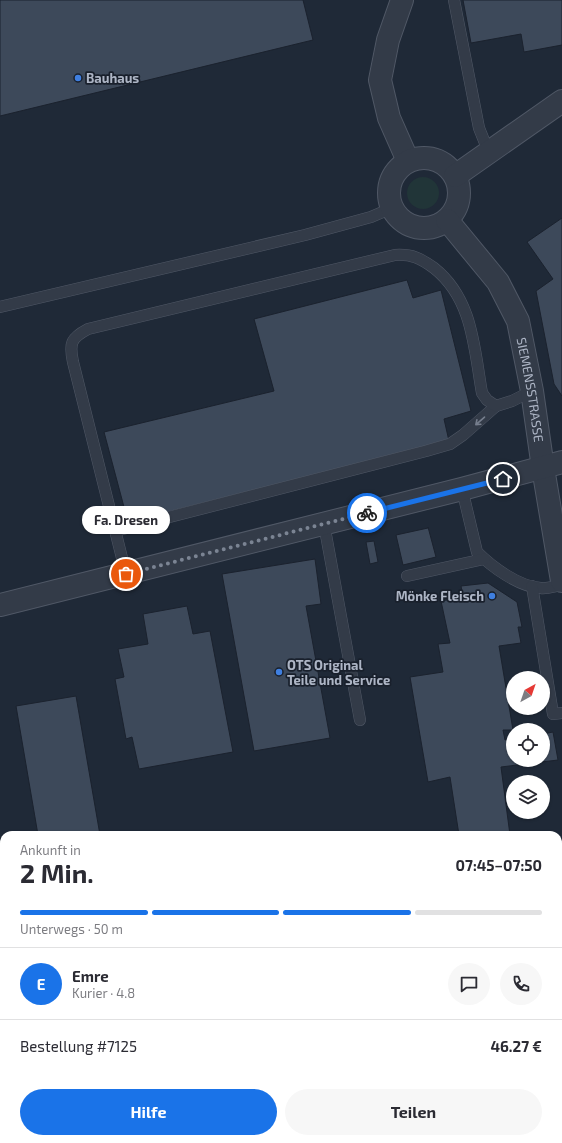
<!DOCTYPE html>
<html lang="de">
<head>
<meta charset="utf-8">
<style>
  :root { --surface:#fff; --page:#f7f7f7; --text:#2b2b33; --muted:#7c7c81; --line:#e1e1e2; --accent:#1a73e8 }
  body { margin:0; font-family:"Exo 2",sans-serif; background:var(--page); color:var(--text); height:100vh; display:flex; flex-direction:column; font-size:15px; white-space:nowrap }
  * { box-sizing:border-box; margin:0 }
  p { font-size:13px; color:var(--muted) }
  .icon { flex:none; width:22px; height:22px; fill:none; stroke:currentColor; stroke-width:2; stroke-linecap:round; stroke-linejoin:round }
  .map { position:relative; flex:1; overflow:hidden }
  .side { position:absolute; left:0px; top:831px; width:562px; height:312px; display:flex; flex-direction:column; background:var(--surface); border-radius:12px 12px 0 0; box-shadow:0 1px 3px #0004 }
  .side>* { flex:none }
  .needle { width:26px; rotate:40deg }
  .buttons { position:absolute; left:506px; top:671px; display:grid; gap:8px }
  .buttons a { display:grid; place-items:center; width:44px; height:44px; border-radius:50%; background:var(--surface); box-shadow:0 1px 3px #0004; font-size:20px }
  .pin { position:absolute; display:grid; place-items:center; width:34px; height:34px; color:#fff; margin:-17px; border:2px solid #fff; border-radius:50%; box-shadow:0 1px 4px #0007 }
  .courier { position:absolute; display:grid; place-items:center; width:40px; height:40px; margin:-20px; border:3px solid #1a73e8; border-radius:50%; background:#fff; color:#222; box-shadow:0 1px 5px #0007 }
  .bubble { position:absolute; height:28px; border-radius:14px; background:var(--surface); box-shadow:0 1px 3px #0004; font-size:13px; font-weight:700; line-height:28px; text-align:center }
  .headline em { font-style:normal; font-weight:700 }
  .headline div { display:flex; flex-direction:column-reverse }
  .headline { display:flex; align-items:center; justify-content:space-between; height:68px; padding:0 20px }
  h1 { font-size:26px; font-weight:700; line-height:30px }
  .bar { display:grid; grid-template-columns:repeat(4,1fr); gap:6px 4px; align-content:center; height:48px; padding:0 20px }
  .bar i { height:5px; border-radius:3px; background:var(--line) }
  .bar .current { background:var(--accent) }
  .bar p { grid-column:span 4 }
  .line { display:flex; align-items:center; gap:10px; padding:0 20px; border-top:1px solid var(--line) }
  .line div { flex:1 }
  .round { display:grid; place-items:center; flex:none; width:42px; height:42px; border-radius:21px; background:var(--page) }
  .primary-button { display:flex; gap:8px; margin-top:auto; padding:8px 20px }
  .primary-button a { flex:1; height:46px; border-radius:24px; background:var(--accent); color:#fff; font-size:16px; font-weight:700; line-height:46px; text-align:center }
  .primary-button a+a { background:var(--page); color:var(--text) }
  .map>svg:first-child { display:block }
  .green { fill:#213538 }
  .building { fill:#3d495a; stroke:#1b222e }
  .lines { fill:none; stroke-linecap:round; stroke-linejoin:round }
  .service-casing { stroke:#505866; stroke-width:12 }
  .minor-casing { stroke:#505866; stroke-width:24 }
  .service { stroke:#333b48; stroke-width:11 }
  .minor { stroke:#333b48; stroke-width:22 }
  .oneway { stroke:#767e8d }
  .done { stroke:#7b8493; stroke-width:4; stroke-dasharray:0 7.2 }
  .route { stroke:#1a73e8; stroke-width:5 }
  .shop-dot { fill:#3f7fe0; stroke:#19202c; stroke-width:1.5 }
  .labels { text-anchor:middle; stroke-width:3.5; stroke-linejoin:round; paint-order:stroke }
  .poi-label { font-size:13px; font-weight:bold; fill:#adb5c5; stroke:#19202c; text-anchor:start }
  .street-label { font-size:13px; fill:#adb5c5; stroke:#19202c }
</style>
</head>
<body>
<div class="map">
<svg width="562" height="1143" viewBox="0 0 562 1143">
  <rect width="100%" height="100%" fill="#1f2937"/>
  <circle class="green" cx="423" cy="193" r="16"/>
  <g class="building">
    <polygon points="0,0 303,0 313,40 0,116"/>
    <polygon points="463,0 562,0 562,45 524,52 521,34 471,43"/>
    <polygon points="562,218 562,396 554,384 536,291 553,279 527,242"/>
    <polygon points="407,280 413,298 441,290 471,411 444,419 449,441 128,522 104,432 274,391 254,319"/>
    <polygon points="428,527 436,557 403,565 396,535 428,528"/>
    <polygon points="374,541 378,562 370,564 366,542"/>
    <polygon points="315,559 321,604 306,606 330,738 254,751 222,574"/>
    <polygon points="488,583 517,602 522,627 518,627 521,643 499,646 513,730 503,730 505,740 513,739 513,760 543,760 543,734 553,732 558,760 501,767 510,835 459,835 450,777 428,782 410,677 443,672 438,644 450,643 441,601 463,597 461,586"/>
    <polygon points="187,606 193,634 210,631 233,752 139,769 132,737 126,739 115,679 124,677 118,649 148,644 143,614"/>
    <polygon points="76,696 100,835 38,835 16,706"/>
    <polygon points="0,1118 1,1123 4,1122 4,1139 32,1139 33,1143 0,1143"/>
    <polygon points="456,1139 547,1139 548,1143 434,1143"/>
  </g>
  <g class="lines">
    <g class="service-casing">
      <g id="service">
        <polyline points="454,0 479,128 489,153"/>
        <polyline points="0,307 305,235 371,217 392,208"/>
        <path d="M 462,489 L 477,552 C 492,567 519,587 541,588 C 547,589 555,586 562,585"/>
        <polyline points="324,524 360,720"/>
        <polyline points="115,531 426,451 450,444 463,435 496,406"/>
        <path d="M 126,574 L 73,362 C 69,343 71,338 88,329 L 395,255 C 412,254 420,258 434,268 C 473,299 474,348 482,393 L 487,400 L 496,406 L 512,401 L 532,391"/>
        <polyline points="407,576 484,559"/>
        <polyline points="532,586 553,714 562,713"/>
      </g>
    </g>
    <g class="minor-casing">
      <g id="minor">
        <polyline points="402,0 388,40 380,80 389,118 408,161"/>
        <circle cx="424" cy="193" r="35"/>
        <polyline points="455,176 562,101"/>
        <path id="s1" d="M 447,220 L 498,282 L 518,321 L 532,391 L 543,468 L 562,581"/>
        <polyline points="0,605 462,489 562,462"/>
        <polyline points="0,923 4,945"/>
      </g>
    </g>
    <use href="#service" class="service"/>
    <use href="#minor" class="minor"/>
  </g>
  <defs><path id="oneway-shaft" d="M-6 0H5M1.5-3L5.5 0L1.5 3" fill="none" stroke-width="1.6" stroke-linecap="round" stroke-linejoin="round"/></defs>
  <use class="oneway" href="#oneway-shaft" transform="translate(480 421) rotate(139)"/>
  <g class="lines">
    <polyline class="done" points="126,574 367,513"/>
    <polyline class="route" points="367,513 503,479"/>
  </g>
  <g class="shop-dot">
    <circle cx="78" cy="78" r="4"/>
    <circle cx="492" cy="596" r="4"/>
    <circle cx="279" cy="672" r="4"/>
  </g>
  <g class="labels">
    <g class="poi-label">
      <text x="86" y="83">Bauhaus</text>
      <text x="484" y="601" text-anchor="end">Mönke Fleisch</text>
      <text x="287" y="670">OTS Original<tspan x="287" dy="15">Teile und Service</tspan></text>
    </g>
    <g class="street-label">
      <text dy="5" stroke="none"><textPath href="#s1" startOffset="194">SIEMENSSTRASSE</textPath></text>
    </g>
  </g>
</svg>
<div class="buttons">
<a><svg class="needle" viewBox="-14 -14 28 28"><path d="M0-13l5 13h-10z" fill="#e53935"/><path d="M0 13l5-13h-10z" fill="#7c7c81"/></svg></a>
<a><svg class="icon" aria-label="locate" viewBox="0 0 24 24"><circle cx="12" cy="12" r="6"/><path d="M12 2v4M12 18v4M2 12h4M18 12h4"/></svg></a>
<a><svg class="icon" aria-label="layers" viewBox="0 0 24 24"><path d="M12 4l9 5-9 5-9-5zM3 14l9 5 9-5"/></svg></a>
</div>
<div class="pin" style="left:126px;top:574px;background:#ea580c"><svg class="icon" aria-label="bag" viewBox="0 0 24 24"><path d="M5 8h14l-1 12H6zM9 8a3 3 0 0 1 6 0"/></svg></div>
<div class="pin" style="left:503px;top:479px;background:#1f2937"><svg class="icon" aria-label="home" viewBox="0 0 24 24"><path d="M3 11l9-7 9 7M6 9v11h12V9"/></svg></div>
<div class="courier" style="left:367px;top:513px"><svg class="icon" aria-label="bike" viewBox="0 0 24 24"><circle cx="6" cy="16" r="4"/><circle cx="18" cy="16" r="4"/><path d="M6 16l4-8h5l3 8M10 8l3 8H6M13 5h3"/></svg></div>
<div class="bubble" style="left:82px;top:506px;width:88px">Fa. Dresen</div>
<section class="side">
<div class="headline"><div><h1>2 Min.</h1><p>Ankunft in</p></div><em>07:45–07:50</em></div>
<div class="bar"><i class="current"></i><i class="current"></i><i class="current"></i><i></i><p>Unterwegs · 50 m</p></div>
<div class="line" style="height:72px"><b class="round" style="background:var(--accent);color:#fff">E</b><div><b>Emre</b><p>Kurier · 4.8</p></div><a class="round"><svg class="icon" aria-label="chat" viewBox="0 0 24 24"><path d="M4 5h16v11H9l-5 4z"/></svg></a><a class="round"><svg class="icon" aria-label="phone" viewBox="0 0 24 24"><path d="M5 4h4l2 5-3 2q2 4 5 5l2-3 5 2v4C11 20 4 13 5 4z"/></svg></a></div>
<div class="line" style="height:52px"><div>Bestellung #7125</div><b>46.27 €</b></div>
<div class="primary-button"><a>Hilfe</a><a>Teilen</a></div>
</section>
</div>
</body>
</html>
